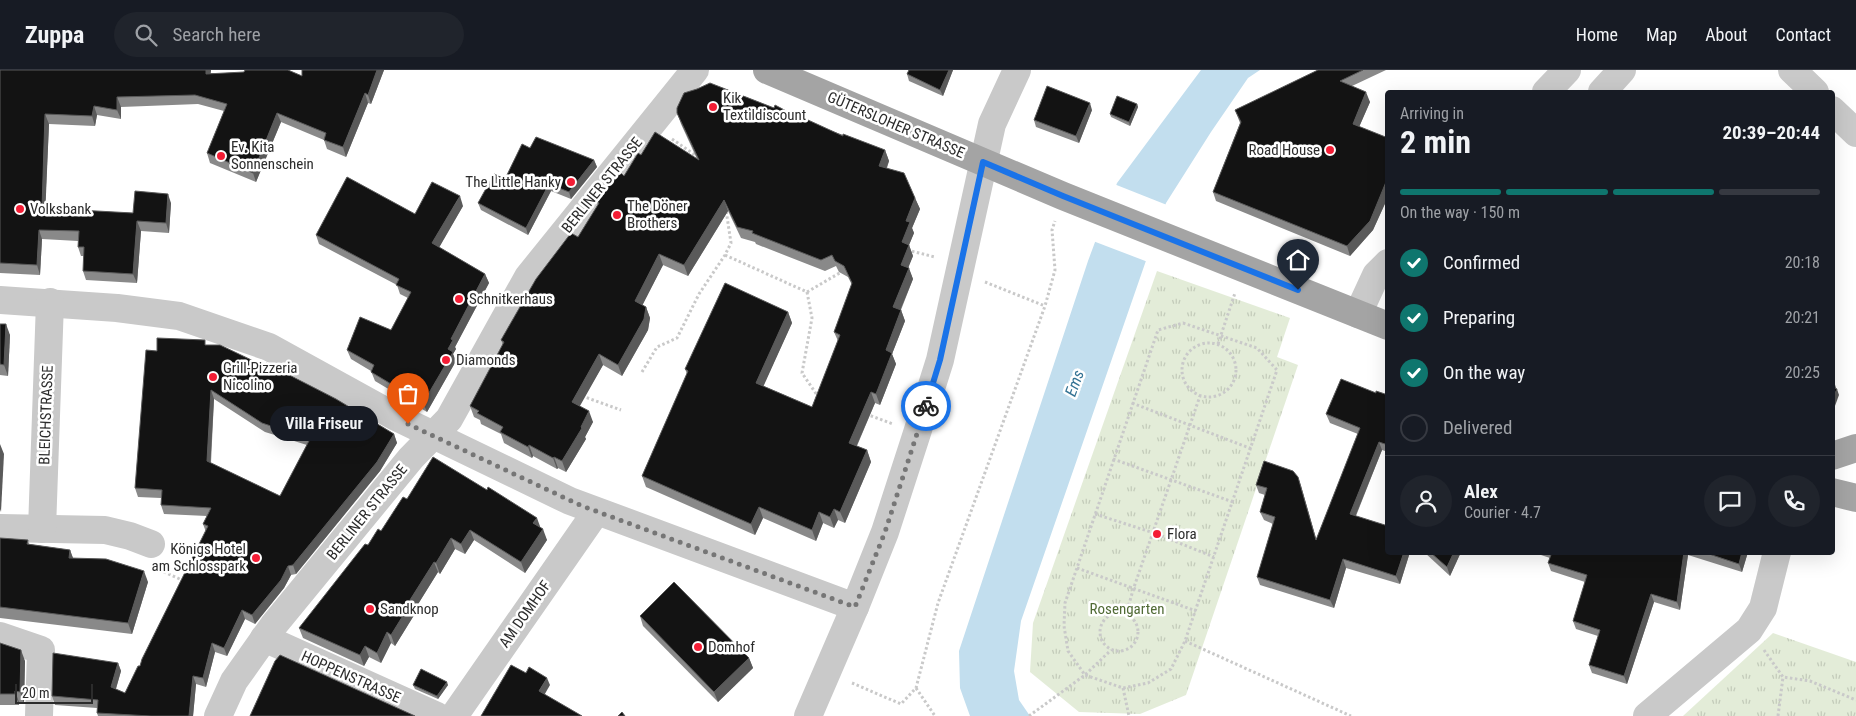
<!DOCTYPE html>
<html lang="en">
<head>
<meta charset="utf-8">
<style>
  :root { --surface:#171b24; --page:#20242c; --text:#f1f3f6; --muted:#9ea1a6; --line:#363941; --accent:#0f766e }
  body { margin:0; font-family:"Roboto Condensed",sans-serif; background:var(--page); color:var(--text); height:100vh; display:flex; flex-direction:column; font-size:19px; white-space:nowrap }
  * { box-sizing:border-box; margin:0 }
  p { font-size:16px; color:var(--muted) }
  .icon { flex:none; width:28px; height:28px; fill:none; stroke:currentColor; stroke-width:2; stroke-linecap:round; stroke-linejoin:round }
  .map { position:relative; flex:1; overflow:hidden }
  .sheet { position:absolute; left:1385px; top:20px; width:450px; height:465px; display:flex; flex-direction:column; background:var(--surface); border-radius:5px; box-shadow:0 5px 20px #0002 }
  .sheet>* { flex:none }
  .scale { position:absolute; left:15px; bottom:12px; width:78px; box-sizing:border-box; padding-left:5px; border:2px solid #2c2c2c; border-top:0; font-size:14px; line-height:18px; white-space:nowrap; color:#2c2c2c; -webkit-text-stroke:4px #fff; paint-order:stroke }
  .pin { position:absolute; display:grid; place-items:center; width:42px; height:42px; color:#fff; margin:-51px -21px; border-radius:50% 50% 50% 0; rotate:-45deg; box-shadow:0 0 5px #0007 }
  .pin .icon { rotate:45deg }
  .courier { position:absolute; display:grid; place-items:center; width:50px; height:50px; margin:-25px; border:4px solid #1a73e8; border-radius:50%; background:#fff; color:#222; box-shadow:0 1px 6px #0007 }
  .bubble { position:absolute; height:35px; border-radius:18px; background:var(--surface); box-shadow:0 5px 20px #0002; font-size:16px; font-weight:700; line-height:35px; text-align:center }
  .headline em { font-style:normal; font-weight:700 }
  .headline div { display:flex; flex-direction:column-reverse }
  .headline { display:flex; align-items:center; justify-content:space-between; height:85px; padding:0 15px }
  h1 { font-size:32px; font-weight:700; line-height:38px }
  .bar { display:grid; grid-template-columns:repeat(4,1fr); gap:8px 5px; align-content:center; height:60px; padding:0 15px }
  .bar i { height:6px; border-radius:4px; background:var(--line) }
  .bar .selected { background:var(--accent) }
  .bar p { grid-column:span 4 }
  .line { display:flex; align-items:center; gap:12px; padding:0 15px; border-top:1px solid var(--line) }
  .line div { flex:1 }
  .round { display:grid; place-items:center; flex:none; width:52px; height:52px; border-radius:26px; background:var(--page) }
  ol { padding:0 15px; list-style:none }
  li { display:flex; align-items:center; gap:15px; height:55px }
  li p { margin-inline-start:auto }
  li .icon { padding:5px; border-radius:50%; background:var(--accent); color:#fff; stroke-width:4 }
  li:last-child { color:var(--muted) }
  li i { width:28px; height:28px; border:2px solid var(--line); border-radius:50% }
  header { display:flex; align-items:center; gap:30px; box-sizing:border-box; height:70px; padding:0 25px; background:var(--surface); border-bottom:1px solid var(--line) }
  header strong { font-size:24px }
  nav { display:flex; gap:28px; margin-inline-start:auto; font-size:18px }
  .search { width:350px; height:45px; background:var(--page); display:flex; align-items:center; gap:12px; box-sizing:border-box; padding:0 18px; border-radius:28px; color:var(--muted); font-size:19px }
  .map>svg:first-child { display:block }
  .grass { fill:url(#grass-tufts) }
  .water { fill:#c2deee }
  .pier { fill:#fff }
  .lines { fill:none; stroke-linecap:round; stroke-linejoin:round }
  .path { stroke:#c9c9c9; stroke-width:3; stroke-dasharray:2.5 2.5; stroke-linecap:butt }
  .minor { stroke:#c9c9c9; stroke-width:28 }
  .major { stroke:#a4a4a4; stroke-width:28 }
  .wall { fill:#898989; fill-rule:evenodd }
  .shaded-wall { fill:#5a5a5a }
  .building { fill:#131313; stroke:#5a5a5a; fill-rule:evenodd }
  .done { stroke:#767676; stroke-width:5; stroke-dasharray:0 9 }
  .route { stroke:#1a73e8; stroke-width:6 }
  .poi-dot { fill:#f41d35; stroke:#fff; stroke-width:2 }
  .labels { text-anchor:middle; stroke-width:5; stroke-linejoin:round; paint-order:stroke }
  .poi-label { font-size:15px; fill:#2c2c2c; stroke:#fff; text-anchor:start }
  .street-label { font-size:15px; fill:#2c2c2c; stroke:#fff }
  .park-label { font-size:15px; fill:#516b36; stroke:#fff }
  .water-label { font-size:16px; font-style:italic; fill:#347394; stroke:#fff }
</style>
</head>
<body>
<header>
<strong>Zuppa</strong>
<div class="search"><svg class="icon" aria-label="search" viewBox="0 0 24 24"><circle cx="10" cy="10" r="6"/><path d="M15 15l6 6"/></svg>Search here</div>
<nav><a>Home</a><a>Map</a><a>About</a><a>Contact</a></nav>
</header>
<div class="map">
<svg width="1856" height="646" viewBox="0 0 1856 646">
  <defs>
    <pattern id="grass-tufts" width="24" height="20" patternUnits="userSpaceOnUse" patternTransform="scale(1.25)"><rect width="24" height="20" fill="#e3ecd8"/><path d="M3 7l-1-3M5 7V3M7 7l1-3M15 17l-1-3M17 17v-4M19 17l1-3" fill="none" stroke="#c3cbba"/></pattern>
  </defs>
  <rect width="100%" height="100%" fill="#fff"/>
  <g class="grass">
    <polygon points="1157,201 1290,248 1277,287 1298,295 1186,625 1140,644 1079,642 1030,602 1033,553"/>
    <polygon points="1773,563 1856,592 1856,646 1683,646"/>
  </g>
  <polygon class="water" points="1201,0 1260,0 1248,8 1211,62 1166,133 1021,551 1014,601 1019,630 1030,646 970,646 960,618 959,581 1088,191 1117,113"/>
  <polygon class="pier" points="1114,114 1167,135 1148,192 1093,171"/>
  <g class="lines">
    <g class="path">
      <polyline points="672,69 698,87"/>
      <polyline points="907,181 911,181 935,187"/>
      <polyline points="725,185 807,222 812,248 802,303 817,325 821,326"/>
      <polyline points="985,212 1045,236"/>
      <polyline points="807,222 843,201"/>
      <polygon points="1183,253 1257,278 1277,300 1185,571 1171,599 1148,613 1123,618 1085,605 1068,581 1064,556 1065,533 1158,260"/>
      <circle cx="1209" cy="300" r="27"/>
      <polyline points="1218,274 1235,223"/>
      <polyline points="642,302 657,277 677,268 699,224 725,185 731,173 726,140"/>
      <polyline points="582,326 621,340"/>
      <polyline points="1132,333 1252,379"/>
      <polyline points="866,344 893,354"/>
      <polyline points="1113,389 1233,432"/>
      <polyline points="1095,444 1157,464 1214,487"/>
      <polyline points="161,498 162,501 184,511"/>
      <polyline points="1077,498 1196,541"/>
      <circle cx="1119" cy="562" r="19"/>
      <polyline points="1126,545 1133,520 1200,326"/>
      <polyline points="1185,571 1351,646"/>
      <polyline points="1764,580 1783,607 1810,611 1856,630"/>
      <polyline points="852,613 901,634 916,618 938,533 1045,236 1055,200 1052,160 1055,151"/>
      <polyline points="916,618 935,646"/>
      <polyline points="1123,618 1129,646"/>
      <polyline points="1029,646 1085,605 1111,580"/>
      <polyline points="1778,646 1783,607"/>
    </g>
    <g class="minor">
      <polyline points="1792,0 1815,22"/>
      <polyline points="1546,22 1567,0"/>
      <polyline points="1602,22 1622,0"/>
      <polyline points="1832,40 1856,63"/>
      <polyline points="0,230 117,238 179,246 269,277 396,347 570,431 855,537"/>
      <polyline points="1358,244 1376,205 1388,193"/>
      <polyline points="0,458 105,460 130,466 151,474"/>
      <polyline points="42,459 50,232"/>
      <polyline points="0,566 41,580 39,646"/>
      <polyline points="264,568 437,646"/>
      <polyline points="218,646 234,611 273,556 411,388 449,349 528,207 695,0"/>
      <polyline points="454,646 596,442"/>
      <polyline points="808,646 855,537 885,462 917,363 940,290 992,54 1017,0"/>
      <polyline points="1647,646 1749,560 1763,538 1777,482"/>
    </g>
    <g class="major">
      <polyline points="767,0 1063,126 1388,256"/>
      <polyline points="1832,386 1856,378"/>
      <polyline points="1832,422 1856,428"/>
    </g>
  </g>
  <g class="wall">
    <polygon points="0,0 211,0 210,3 302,6 302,0 384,0 371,34 368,33 346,87 327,79 324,70 281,52 256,112 210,93 207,83 224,41 198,34 121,37 121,49 97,45 95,56 49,54 45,139 133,143 171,133 169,163 141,161 137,213 86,210 83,201 84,186 81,186 78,177 78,171 42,169 40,205 0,203"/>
    <polygon points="909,0 953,0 943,26 909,11 907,4"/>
    <polygon points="1318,0 1386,0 1352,16 1370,32 1359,57 1388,68 1388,127 1373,160 1350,186 1216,131 1213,122 1240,53 1235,40"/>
    <polygon points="1137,34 1138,37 1130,56 1111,47 1110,44"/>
    <polygon points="1092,40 1079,73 1036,57 1034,50"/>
    <polygon points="677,43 807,52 885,80 889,91 887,98 915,128 920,139 912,158 914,163 909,175 913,186 908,197 913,209 901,240 905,251 892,284 896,294 880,335 875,333 857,376 867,380 871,392 845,453 838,450 834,458 823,453 816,471 763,448 755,465 646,417 642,406 687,304 685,299 788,242 792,253 763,316 812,337 838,271 834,262 852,215 848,207 839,202 836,196 825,201 756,174 755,172 741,168 728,141 688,206 663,195 642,235 646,237 650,248 648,260 622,306 603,295 579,336 593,352 585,367 586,369 566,402 558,398 557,399 533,386 532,388 504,373 501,364 481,354 480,350 474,347 470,336 503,275 501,270 578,167 598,135 596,131 624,106 641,85 697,89 681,54"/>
    <polygon points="530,78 594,90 597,97 571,129 551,121 528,165 481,140 478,133 505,109"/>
    <polygon points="463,136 439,177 485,204 489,213 455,277 456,279 453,284 456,291 427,342 375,311 371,301 351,289 347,280 391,260 408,228 400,224 397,215 319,174 316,165 415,144"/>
    <polygon points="0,254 10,265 8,306 0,305"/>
    <path d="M 206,275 L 394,364 L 397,373 L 380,401 L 296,504 L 291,505 L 284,518 L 255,554 L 245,549 L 227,586 L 215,582 L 206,617 L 196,614 L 193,646 L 98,646 L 97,643 L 97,638 L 55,635 L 52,626 L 118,593 L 121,601 L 116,619 L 125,623 L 140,596 L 206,462 L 203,454 L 207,446 L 164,444 L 161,435 L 161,428 L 138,427 L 135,418 L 157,281 ZM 214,329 L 265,362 L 307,375 L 280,426 L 211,393 Z"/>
    <polygon points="1376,323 1388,325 1388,382 1382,380 1356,446 1410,482 1400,514 1346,498 1334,538 1260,515 1257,507 1273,454 1264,450 1260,442 1265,425 1259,423 1256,415 1298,407 1316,470 1358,364 1330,353 1326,344"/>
    <polygon points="407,429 540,458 547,470 525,503 474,470 465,484 455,479 440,504 438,502 415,539 416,542 395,576 391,573 381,593 369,587 364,596 303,568 299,558 368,475 381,461"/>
    <polygon points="0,468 28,470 29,474 70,480 73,488 148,512 132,564 0,548"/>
    <polygon points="1424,482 1461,482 1450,506"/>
    <polygon points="1537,482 1748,482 1742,502 1688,485 1680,540 1654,532 1627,614 1592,603 1589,595 1598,566 1576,559 1573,551 1585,512 1551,501 1548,493 1550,488 1538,484"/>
    <polygon points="640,546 749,588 753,598 718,632 643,556"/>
    <polygon points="0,573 25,591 24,633 19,632 19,635 0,635"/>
    <polygon points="413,615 448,615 438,629 415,619"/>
  </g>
  <g class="shaded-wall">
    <polygon points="206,0 211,0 210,13 206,4"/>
    <polygon points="377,0 384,0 371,34 368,25"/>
    <polygon points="949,0 953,0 943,26 940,20"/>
    <polygon points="1366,22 1370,32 1356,64 1353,54"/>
    <polygon points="365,23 368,33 346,87 343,77"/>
    <polygon points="117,27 121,37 121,49 117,40"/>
    <polygon points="1090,33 1092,40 1079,73 1076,66"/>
    <polygon points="1137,34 1138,37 1130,56 1129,52"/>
    <polygon points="94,36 97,45 95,56 92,46"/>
    <polygon points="277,43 281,52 256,112 253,103"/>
    <polygon points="45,44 49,54 45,148 42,138"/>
    <polygon points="885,80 889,91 883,107 879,96"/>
    <polygon points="594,90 597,97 571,129 569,122"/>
    <polygon points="1386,112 1388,115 1388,127 1373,160 1350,186 1347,176"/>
    <polygon points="549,114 551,121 528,165 526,158"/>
    <polygon points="168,124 171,133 169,163 166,153"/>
    <polygon points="460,126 463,136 436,183 432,173"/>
    <polygon points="915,128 920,139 912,158 914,163 909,175 913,186 905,206 901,195 902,172 906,151"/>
    <polygon points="724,130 728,141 688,206 684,195"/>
    <polygon points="137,151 141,161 137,213 133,204"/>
    <polygon points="39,160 42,169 40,205 37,195"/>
    <polygon points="659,184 663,195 639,242 635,231"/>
    <polygon points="909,198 913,209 897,248 893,237"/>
    <polygon points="485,204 489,213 455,277 456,279 453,284 456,291 427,342 423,333 448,279 451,269"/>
    <polygon points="646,237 650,248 648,260 622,306 618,295"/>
    <polygon points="901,240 905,251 892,284 896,294 880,335 876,324 886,280"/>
    <polygon points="788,242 792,253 760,324 756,313"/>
    <polygon points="6,254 10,265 8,306 4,295"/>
    <polygon points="599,284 603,295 576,343 572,332"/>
    <polygon points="1834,311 1836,318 1834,323 1832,319 1832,314"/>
    <polygon points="1837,319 1839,325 1832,344 1832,330"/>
    <polygon points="211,320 214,329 210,400 207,391"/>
    <polygon points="871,322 875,333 853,384 849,373"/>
    <polygon points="589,341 593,352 585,367 586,369 566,402 562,391"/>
    <polygon points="394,364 397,373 380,401 296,504 293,495"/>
    <polygon points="1379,372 1382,380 1353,452 1350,444"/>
    <polygon points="0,374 4,384 1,442 0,439"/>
    <polygon points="529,375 533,386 532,388 528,377"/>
    <polygon points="867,380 871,392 845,453 840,442"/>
    <polygon points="554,387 558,398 557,399 553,388"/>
    <polygon points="1298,407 1301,416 1319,479 1316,470"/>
    <polygon points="759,437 763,448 755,465 751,454"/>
    <polygon points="834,439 838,450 834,458 830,447"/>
    <polygon points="819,442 823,453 816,471 812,460"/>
    <polygon points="537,448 541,459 533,453"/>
    <polygon points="543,459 547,470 525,503 521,492"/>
    <polygon points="470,460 474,470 465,484 461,474"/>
    <polygon points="451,468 455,479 440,504 436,493"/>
    <polygon points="70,480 74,491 69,488"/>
    <polygon points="1404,482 1410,482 1400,514 1396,506"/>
    <polygon points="1454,482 1461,482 1450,506 1447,497"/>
    <polygon points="1684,482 1687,482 1688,485 1680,540 1677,532"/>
    <polygon points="1742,482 1748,482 1742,502 1739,494"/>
    <polygon points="1343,489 1346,498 1334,538 1330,530"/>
    <polygon points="434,492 438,502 415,539 416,542 395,576 391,565 410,530"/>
    <polygon points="288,496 291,505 284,518 255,554 252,545"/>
    <polygon points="144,501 148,512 132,564 128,553"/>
    <polygon points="1651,524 1654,532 1627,614 1624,606"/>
    <polygon points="242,540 245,549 227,586 224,578"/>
    <polygon points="387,562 391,573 381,593 377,583"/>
    <polygon points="212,573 215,582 206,617 203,608"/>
    <polygon points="365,576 369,587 364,596 360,585"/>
    <polygon points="21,580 25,591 24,633 20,622"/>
    <polygon points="749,588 753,598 718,632 714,622"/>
    <polygon points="118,593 121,601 114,625 111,617"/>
    <polygon points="193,606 196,614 193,646 189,646"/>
    <polygon points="547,608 550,615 542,629 539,621"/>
    <polygon points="447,612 448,615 438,629 437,626"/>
    <polygon points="15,621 19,632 19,635 15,624"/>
  </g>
  <g class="building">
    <polygon points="0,0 206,0 206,4 244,2 245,0 288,0 302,6 302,0 377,0 368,25 365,23 343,77 324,70 326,63 277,43 253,103 207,83 227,34 195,25 117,27 117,40 94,36 92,46 45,44 42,138 133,143 135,121 168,124 166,153 137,151 133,204 83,201 84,177 78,177 79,161 39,160 37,195 0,193"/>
    <polygon points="909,0 949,0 940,20 907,4"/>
    <polygon points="1318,0 1363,0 1340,11 1366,22 1353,54 1388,68 1388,113 1386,112 1370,151 1347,176 1213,122 1241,52 1235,40"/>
    <polygon points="710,13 774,38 775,35 807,52 808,50 843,66 843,64 885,80 879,96 904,103 915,128 906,151 910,152 902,172 909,175 901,195 909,198 893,237 901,240 886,280 892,283 876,324 871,322 849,373 867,380 840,442 834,439 830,447 819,442 812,460 759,437 751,454 642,406 688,301 685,299 725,213 788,242 756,313 812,337 840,265 834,262 852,213 844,196 835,191 832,185 821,190 752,163 753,161 737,157 724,130 684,195 659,184 635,231 646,237 644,249 618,295 599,284 572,332 589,341 581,357 582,358 562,391 554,387 553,388 529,375 528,377 500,362 503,357 477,343 479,341 470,336 504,272 501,270 536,209 571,163 578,167 599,133 596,131 620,102 624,106 638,83 641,85 655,62 699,90 677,43 677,38 684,23 697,19"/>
    <polygon points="1047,16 1090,33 1076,66 1034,50"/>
    <polygon points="1117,26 1137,34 1129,52 1110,44"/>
    <polygon points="536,67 594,90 569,122 549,114 526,158 478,133 494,104 505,109 522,74 530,78"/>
    <polygon points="347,107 415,144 432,112 460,126 432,173 485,204 451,269 453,270 448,279 453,282 423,333 371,302 374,295 347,280 360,247 391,260 411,222 396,215 399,209 316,165"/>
    <polygon points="0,254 6,254 4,295 0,294"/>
    <path d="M 157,268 L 205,270 L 205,275 L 220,275 L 264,296 L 266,293 L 336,329 L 394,364 L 377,392 L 293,495 L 288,496 L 281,510 L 252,545 L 242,540 L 224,578 L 212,573 L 203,608 L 193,606 L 189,646 L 151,646 L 97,643 L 98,630 L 52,626 L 53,583 L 118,593 L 111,617 L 125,623 L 138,596 L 140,596 L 142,589 L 208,456 L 203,454 L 211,438 L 161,435 L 162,420 L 135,418 L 146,280 L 157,281 ZM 211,320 L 262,353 L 310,369 L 280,426 L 207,391 Z"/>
    <polygon points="1341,309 1376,323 1376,321 1388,325 1388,375 1379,372 1350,444 1388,456 1388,482 1404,482 1396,506 1343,489 1330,530 1257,507 1275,447 1260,442 1267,418 1256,415 1264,391 1293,401 1298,407 1316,470 1360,358 1326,344"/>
    <polygon points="1832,317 1837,319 1832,330"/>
    <polygon points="433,387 487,420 488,417 537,448 533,453 543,459 521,492 470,460 461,474 451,468 436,493 434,492 410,530 412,531 391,565 387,562 377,583 365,576 360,585 299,558 365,474 368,475 378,459 381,461 403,427 407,429"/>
    <polygon points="0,468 28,470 27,474 70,480 69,488 106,489 144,501 128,553 0,537"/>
    <polygon points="1430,482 1454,482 1447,497"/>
    <polygon points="1552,482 1684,482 1677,532 1651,524 1624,606 1589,595 1600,560 1573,551 1587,505 1548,493"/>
    <polygon points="1703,482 1742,482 1739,494"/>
    <polygon points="674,512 749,588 714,622 640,546"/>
    <polygon points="0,573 21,580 20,622 15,621 15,624 0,624"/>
    <polygon points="280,585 415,646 250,646 275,591"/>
    <polygon points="511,595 526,603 529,597 547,608 539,621 582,646 481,646"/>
    <polygon points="421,599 447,612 437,626 413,615"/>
    <polygon points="622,642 625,646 618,646"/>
  </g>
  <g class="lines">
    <polyline class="done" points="408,354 582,436 855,537 885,462 926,336"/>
    <polyline class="route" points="926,336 940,290 983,92 1063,126 1298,220"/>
  </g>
  <g class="poi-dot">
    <circle cx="713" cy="37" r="5"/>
    <circle cx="1330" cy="80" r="5"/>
    <circle cx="221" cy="86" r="5"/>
    <circle cx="571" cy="112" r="5"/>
    <circle cx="20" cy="139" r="5"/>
    <circle cx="617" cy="145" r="5"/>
    <circle cx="459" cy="229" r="5"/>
    <circle cx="446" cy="290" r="5"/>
    <circle cx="213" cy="307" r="5"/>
    <circle cx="1157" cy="464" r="5"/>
    <circle cx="256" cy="488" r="5"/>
    <circle cx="370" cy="539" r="5"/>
    <circle cx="698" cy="577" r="5"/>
  </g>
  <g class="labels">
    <g class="poi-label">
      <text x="723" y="33">Kik<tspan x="723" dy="17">Textildiscount</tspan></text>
      <text x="231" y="82">Ev. Kita<tspan x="231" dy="17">Sonnenschein</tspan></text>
      <text x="1320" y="85" text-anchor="end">Road House</text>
      <text x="561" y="117" text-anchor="end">The Little Hanky</text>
      <text x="627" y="141">The Döner<tspan x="627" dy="17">Brothers</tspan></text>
      <text x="30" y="144">Volksbank</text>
      <text x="469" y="234">Schnitkerhaus</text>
      <text x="456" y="295">Diamonds</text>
      <text x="223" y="303">Grill-Pizzeria<tspan x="223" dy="17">Nicolino</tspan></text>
      <text x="1167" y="469">Flora</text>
      <text x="246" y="484" text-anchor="end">Königs Hotel<tspan x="246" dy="17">am Schlosspark</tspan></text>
      <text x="380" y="544">Sandknop</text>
      <text x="708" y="582">Domhof</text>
    </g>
    <g class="street-label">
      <text transform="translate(896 55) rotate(23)" y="5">GÜTERSLOHER STRASSE</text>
      <text transform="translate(602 115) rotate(-51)" y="5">BERLINER STRASSE</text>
      <text transform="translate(46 345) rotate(-88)" y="5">BLEICHSTRASSE</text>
      <text transform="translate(367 442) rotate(-51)" y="5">BERLINER STRASSE</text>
      <text transform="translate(525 544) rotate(-55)" y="5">AM DOMHOF</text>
      <text transform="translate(351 607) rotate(24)" y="5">HOPPENSTRASSE</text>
    </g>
    <g class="park-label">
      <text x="1127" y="544">Rosengarten</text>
    </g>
    <g class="water-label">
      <text transform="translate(1074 313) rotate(-70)" y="6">Ems</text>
    </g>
  </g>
</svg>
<div class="scale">20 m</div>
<div class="pin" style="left:408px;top:354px;background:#ea580c"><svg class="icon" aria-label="bag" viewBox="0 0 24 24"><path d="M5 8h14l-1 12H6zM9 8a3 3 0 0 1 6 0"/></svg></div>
<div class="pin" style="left:1298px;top:220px;background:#1f2937"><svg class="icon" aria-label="home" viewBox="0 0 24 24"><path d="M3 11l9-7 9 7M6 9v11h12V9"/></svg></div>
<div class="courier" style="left:926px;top:336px"><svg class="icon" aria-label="bike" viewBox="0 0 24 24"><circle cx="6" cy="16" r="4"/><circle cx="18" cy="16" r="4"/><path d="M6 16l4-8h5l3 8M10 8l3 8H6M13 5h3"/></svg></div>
<div class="bubble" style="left:270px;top:336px;width:108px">Villa Friseur</div>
<section class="sheet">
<div class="headline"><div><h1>2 min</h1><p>Arriving in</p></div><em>20:39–20:44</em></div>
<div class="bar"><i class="selected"></i><i class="selected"></i><i class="selected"></i><i></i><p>On the way · 150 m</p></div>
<ol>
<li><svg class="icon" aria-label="check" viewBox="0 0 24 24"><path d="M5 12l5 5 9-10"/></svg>Confirmed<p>20:18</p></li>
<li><svg class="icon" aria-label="check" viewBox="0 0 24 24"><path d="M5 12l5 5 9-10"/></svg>Preparing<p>20:21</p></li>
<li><svg class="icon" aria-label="check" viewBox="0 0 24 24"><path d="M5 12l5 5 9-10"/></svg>On the way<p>20:25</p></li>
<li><i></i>Delivered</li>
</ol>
<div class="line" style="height:90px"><a class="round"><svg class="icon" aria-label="person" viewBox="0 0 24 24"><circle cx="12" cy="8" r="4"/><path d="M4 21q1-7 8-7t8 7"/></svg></a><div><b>Alex</b><p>Courier · 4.7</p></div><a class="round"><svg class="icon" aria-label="chat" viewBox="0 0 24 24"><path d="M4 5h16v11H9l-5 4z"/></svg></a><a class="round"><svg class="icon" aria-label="phone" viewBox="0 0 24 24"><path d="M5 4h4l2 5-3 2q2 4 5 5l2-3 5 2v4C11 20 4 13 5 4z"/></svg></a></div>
</section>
</div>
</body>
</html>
